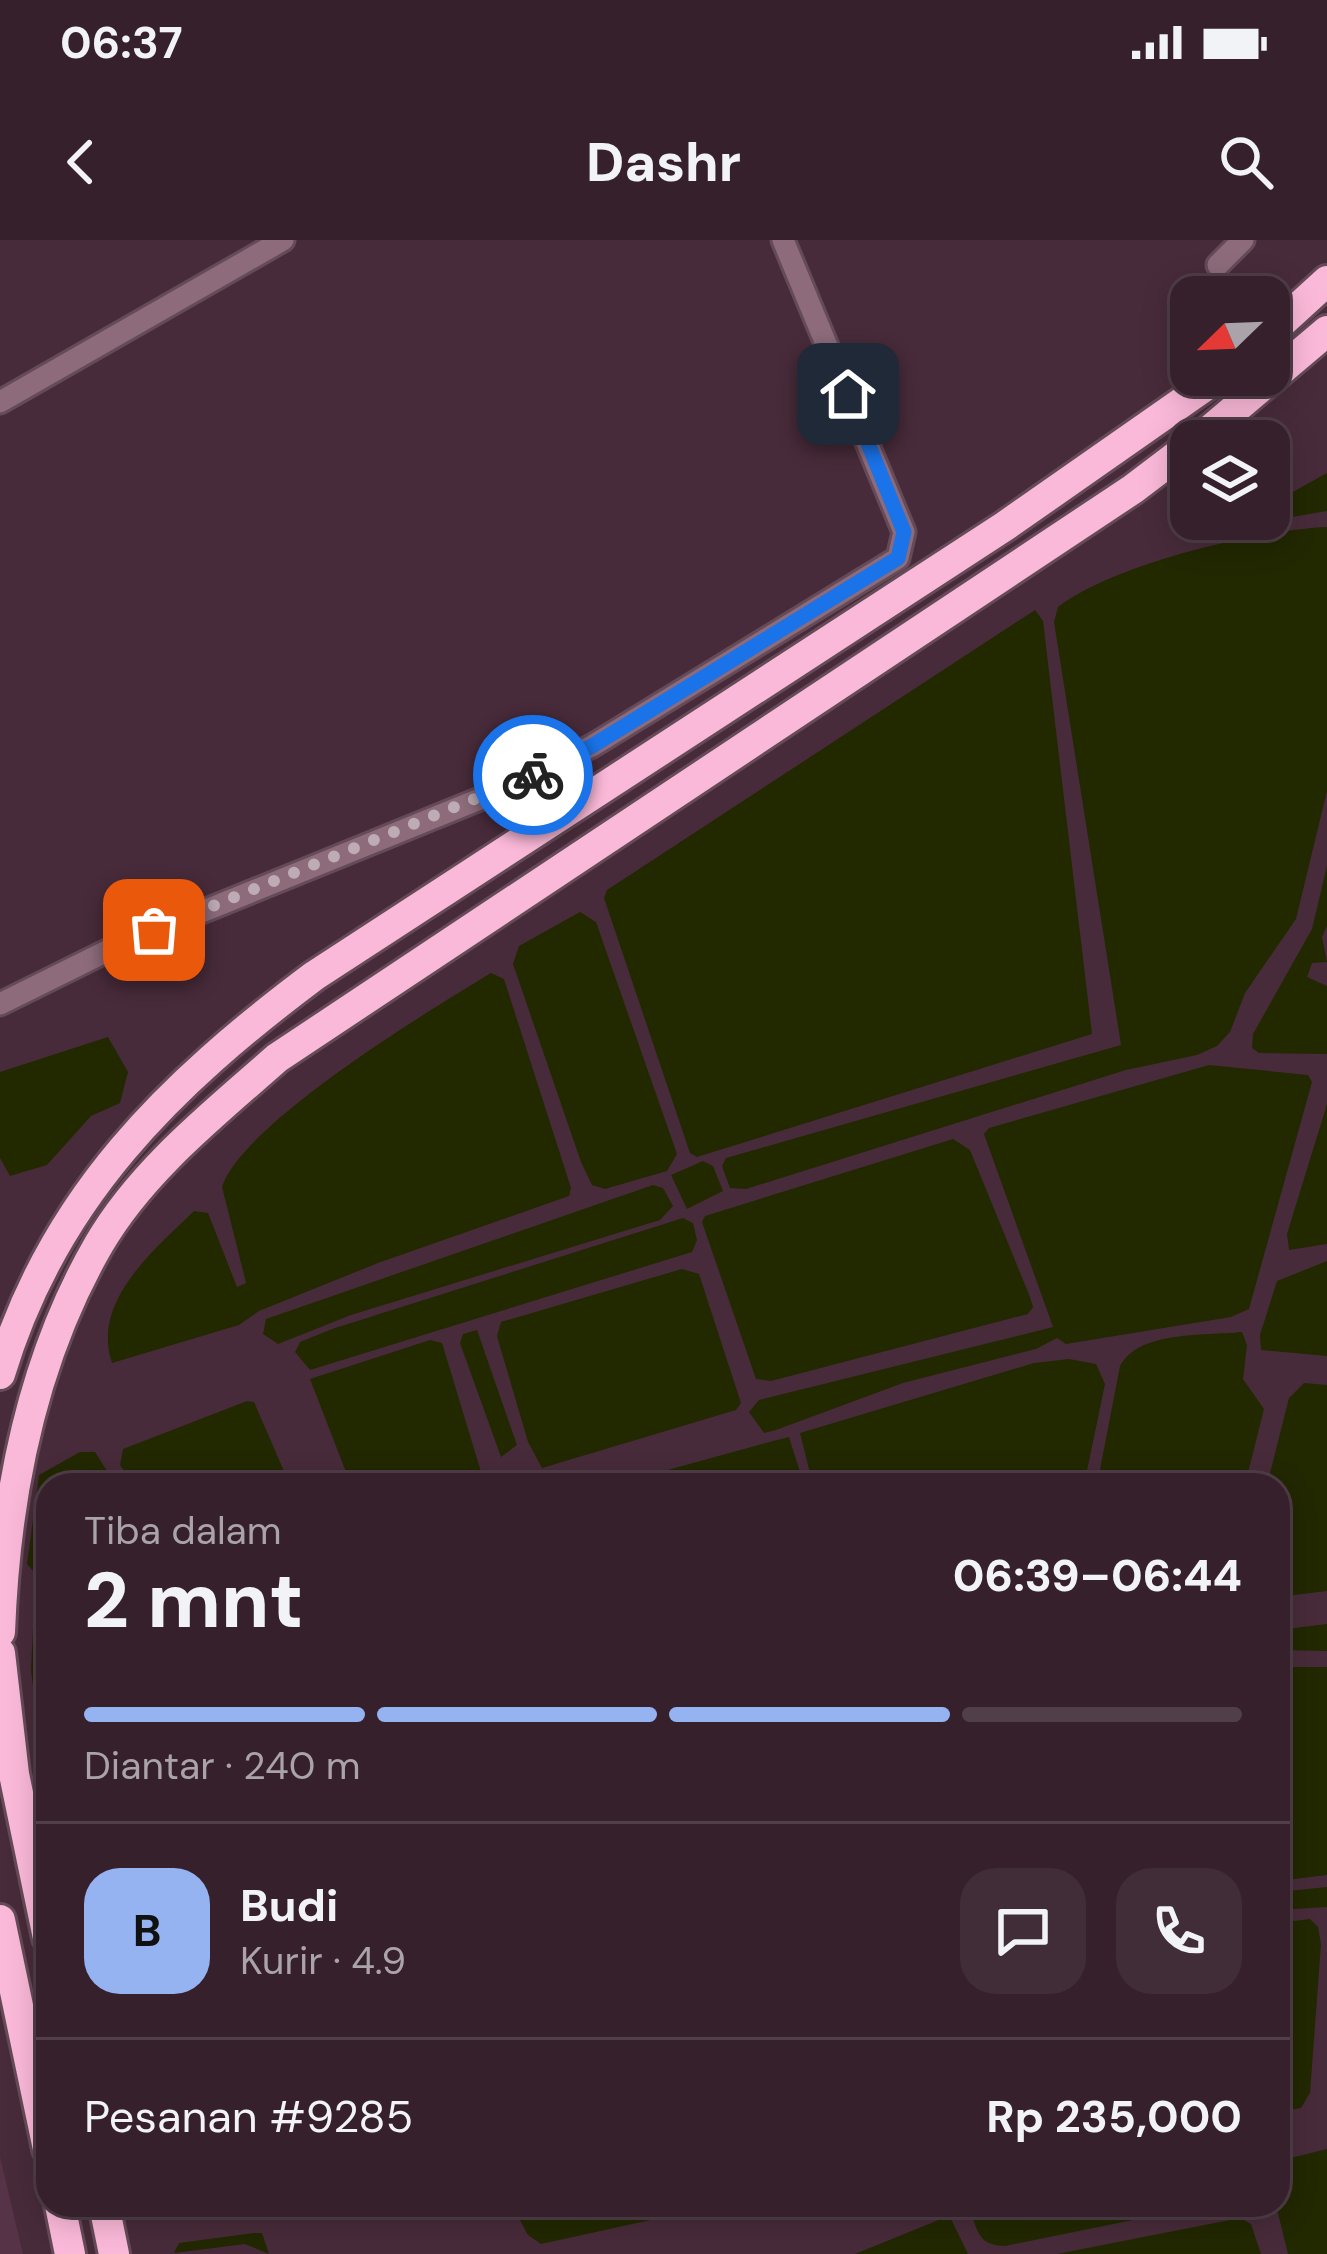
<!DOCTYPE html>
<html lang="id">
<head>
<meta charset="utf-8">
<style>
  :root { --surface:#36202c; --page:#412d38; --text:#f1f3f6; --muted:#aaa3a9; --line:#503e48; --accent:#95b2f1 }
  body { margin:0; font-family:"DM Sans",sans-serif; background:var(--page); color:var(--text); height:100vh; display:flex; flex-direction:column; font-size:45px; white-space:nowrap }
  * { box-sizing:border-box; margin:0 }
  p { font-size:39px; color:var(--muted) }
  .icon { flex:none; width:66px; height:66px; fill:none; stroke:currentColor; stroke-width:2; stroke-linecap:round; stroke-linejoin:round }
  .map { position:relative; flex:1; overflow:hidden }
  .details { position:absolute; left:36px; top:1233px; width:1254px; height:744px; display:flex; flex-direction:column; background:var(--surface); border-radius:36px; box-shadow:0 6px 30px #0003,0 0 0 3px var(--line) }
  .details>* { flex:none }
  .needle { width:78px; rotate:247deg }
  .controls { position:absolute; left:1170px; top:36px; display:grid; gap:24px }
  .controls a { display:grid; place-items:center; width:120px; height:120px; border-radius:24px; background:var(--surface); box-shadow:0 6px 30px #0003,0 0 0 3px var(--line); font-size:60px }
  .pin { position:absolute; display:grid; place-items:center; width:102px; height:102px; color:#fff; margin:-51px; border-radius:24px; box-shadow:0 6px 18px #0006 }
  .courier { position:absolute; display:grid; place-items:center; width:120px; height:120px; margin:-60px; border:9px solid #1a73e8; border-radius:50%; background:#fff; color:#222; box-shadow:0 3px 15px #0007 }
  .head em { font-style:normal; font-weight:800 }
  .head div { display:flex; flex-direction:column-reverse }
  .head { display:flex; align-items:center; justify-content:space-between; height:204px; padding:0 48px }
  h1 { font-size:78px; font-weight:800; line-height:90px }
  .bar { display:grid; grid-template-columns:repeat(4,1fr); gap:18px 12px; align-content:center; height:144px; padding:0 48px }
  .bar i { height:15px; border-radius:9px; background:var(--line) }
  .bar .on { background:var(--accent) }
  .bar p { grid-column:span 4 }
  .line { display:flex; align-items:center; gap:30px; padding:0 48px; border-top:3px solid var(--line) }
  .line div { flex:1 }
  .round { display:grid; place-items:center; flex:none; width:126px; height:126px; border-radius:36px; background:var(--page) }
  .status { display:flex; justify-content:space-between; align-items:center; height:84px; padding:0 60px; background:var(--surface); direction:ltr }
  .status svg { height:33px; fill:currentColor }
  header { display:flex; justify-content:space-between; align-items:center; height:156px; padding:0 48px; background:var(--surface); font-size:54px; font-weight:800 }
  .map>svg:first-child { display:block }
  .built { fill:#563346 }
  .water { fill:#222800 }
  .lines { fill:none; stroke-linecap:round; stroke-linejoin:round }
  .minor-casing { stroke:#654b58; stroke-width:27 }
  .highway-casing { stroke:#654b58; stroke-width:36 }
  .minor { stroke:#8d6b7b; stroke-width:21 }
  .highway { stroke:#fbb9d9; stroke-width:30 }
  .done { stroke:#beacb4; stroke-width:12; stroke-dasharray:0 21.6 }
  .route { stroke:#1a73e8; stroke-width:15 }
</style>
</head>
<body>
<div class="status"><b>06:37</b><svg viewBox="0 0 49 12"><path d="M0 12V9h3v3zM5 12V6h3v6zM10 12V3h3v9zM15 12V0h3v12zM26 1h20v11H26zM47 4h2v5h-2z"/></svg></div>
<header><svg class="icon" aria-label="back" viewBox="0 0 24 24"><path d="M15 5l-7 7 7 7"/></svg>Dashr<svg class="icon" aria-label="search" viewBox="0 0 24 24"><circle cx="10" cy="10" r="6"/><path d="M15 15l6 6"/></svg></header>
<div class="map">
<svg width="1327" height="2014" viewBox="0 0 1327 2014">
  <rect width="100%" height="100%" fill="#482b3a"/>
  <polygon class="built" points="0,1917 23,2014 0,2014"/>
  <g class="water">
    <polygon points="1327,233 1327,271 1263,282 1269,279 1271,264"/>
    <path d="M 1327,287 L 1327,551 L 1296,679 L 1245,753 L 1230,792 L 1217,806 L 1197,815 L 1126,830 L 746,949 L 730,948 L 722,926 L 726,918 L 1121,805 L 1054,382 L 1058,367 C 1114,324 1256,290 1327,287 Z"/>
    <polygon points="1035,370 1043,381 1092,794 697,917 690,913 604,658 607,650"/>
    <polygon points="1327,626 1327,686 1322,697 1327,722 1312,723 1307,737 1327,746 1327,814 1259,813 1252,808 1253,794 1312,689"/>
    <polygon points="580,672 596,682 677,914 667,931 605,949 592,945 581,922 513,724 519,706"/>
    <path d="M 491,733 L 504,739 L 571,948 L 569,956 L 378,1023 L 259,1071 L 239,1085 L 112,1123 C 91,1061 155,1009 194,971 L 208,973 L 237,1047 L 246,1043 L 222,947 C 243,883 430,770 491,733 Z"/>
    <polygon points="108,797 128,832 120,863 91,876 47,925 10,936 0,918 0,832"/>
    <polygon points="1209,825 1308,835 1312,842 1249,1069 1231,1077 1066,1104 1057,1098 1036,1109 903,1143 776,1190 764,1193 749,1172 759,1160 1053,1087 984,894 989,888"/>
    <polygon points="1327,864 1327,1004 1289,1010 1287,994"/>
    <polygon points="953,899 970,910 1030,1057 1033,1067 1028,1074 771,1141 756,1139 702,982 705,976"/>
    <polygon points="703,921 713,926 723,951 687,969 671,935"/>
    <polygon points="653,945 663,948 673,966 660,980 351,1075 278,1104 263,1094 266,1079"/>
    <polygon points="683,978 693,983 697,1000 692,1012 310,1130 295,1112 300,1102 332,1089"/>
    <polygon points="1327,1021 1327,1116 1261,1110 1260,1095 1277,1041"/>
    <polygon points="682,1029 699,1034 741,1163 736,1170 542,1228 528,1202 497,1096 501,1082"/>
    <polygon points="477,1090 517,1205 501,1217 460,1103 463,1094"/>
    <path d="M 1242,1092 L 1247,1105 L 1243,1139 L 1264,1169 L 1245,1245 L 1097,1245 L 1120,1126 C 1140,1090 1204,1096 1242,1092 Z"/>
    <polygon points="430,1100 442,1103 485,1245 351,1245 310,1139"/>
    <polygon points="1069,1119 1096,1124 1105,1144 1084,1245 813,1245 800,1193 1034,1123"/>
    <polygon points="1304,1143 1327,1145 1327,1351 1278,1357 1278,1245 1267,1245 1289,1158"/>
    <polygon points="247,1161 254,1162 290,1245 134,1245 120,1225 123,1209"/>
    <polygon points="789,1197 804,1245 613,1245 777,1200"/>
    <polygon points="80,1212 95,1212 116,1245 48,1245 48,1333 38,1337 27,1324 39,1235"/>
    <polygon points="48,1354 48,1515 40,1509 31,1430 34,1367"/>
    <polygon points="1327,1384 1327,1411 1278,1410 1278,1390"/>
    <polygon points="1278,1427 1327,1427 1327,1635 1278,1641"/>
    <polygon points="1327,1647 1327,1667 1278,1670 1278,1652"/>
    <polygon points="1310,1679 1318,1687 1321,1704 1310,1853 1301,1868 1278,1872 1278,1683"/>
    <polygon points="1327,1909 1327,2014 1288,2014 1276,1965 1278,1921"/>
    <polygon points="524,1965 719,1965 541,2004 528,1995 516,1973"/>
    <path d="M 983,1965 L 1207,1965 L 1005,2006 C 982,2005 979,1997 972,1976 Z"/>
    <polygon points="1240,1978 1251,1984 1261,2014 1057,2014"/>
    <polygon points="941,1979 951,1979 968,2014 855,2014"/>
    <polygon points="254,1993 262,1993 269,2014 245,2004 174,2013 179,2003"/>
  </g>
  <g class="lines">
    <g class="minor-casing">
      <g id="minor">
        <polyline points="1218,25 1243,0"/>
        <polyline points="0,162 283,0"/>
        <polyline points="0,764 113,708 497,552 592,506 898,318 904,292 783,0"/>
      </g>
    </g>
    <g class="highway-casing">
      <g id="highway">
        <polyline points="1269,94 1327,41"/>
        <polyline points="1197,201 1327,91"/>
        <path d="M 0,1134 C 53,957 170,844 314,736 L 1005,286 L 1221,135"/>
        <path d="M 0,1392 C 5,1258 31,1121 99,1004 C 142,930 215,873 277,818 L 1133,249 L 1191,205"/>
        <polyline points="0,1413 14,1534 48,1698"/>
        <polyline points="0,1680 48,1909"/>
        <polyline points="60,1965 70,2014"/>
        <polyline points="104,1965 114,2014"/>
      </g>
    </g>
    <use href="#minor" class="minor"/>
    <use href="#highway" class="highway"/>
  </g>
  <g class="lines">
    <polyline class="done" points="154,690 533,535"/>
    <polyline class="route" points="533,535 592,506 898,318 904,292 848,154"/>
  </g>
</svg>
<div class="controls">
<a><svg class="needle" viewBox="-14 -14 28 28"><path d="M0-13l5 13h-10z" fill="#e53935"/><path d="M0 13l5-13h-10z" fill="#aaa3a9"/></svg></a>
<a><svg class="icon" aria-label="layers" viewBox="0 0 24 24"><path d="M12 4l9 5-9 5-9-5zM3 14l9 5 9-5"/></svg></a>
</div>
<div class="pin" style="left:154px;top:690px;background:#ea580c"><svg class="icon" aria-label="bag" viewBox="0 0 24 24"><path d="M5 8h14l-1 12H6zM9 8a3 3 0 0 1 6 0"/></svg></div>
<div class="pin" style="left:848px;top:154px;background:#1f2937"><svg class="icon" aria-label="home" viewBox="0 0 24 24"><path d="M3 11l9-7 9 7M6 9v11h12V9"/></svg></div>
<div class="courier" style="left:533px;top:535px"><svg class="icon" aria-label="bike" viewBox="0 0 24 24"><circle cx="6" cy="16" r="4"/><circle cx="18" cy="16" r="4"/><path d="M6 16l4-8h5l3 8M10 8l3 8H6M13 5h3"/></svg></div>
<section class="details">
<div class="head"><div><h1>2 mnt</h1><p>Tiba dalam</p></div><em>06:39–06:44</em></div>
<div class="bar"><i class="on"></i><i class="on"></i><i class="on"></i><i></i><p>Diantar · 240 m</p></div>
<div class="line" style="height:216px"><b class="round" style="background:var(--accent);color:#111">B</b><div><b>Budi</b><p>Kurir · 4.9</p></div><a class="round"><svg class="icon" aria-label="chat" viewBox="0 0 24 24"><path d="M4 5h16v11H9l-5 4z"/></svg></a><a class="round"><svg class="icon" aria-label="phone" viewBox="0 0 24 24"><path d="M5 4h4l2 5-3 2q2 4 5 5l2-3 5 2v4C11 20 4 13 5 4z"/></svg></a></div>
<div class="line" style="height:156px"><div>Pesanan #9285</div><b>Rp 235,000</b></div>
</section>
</div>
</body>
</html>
